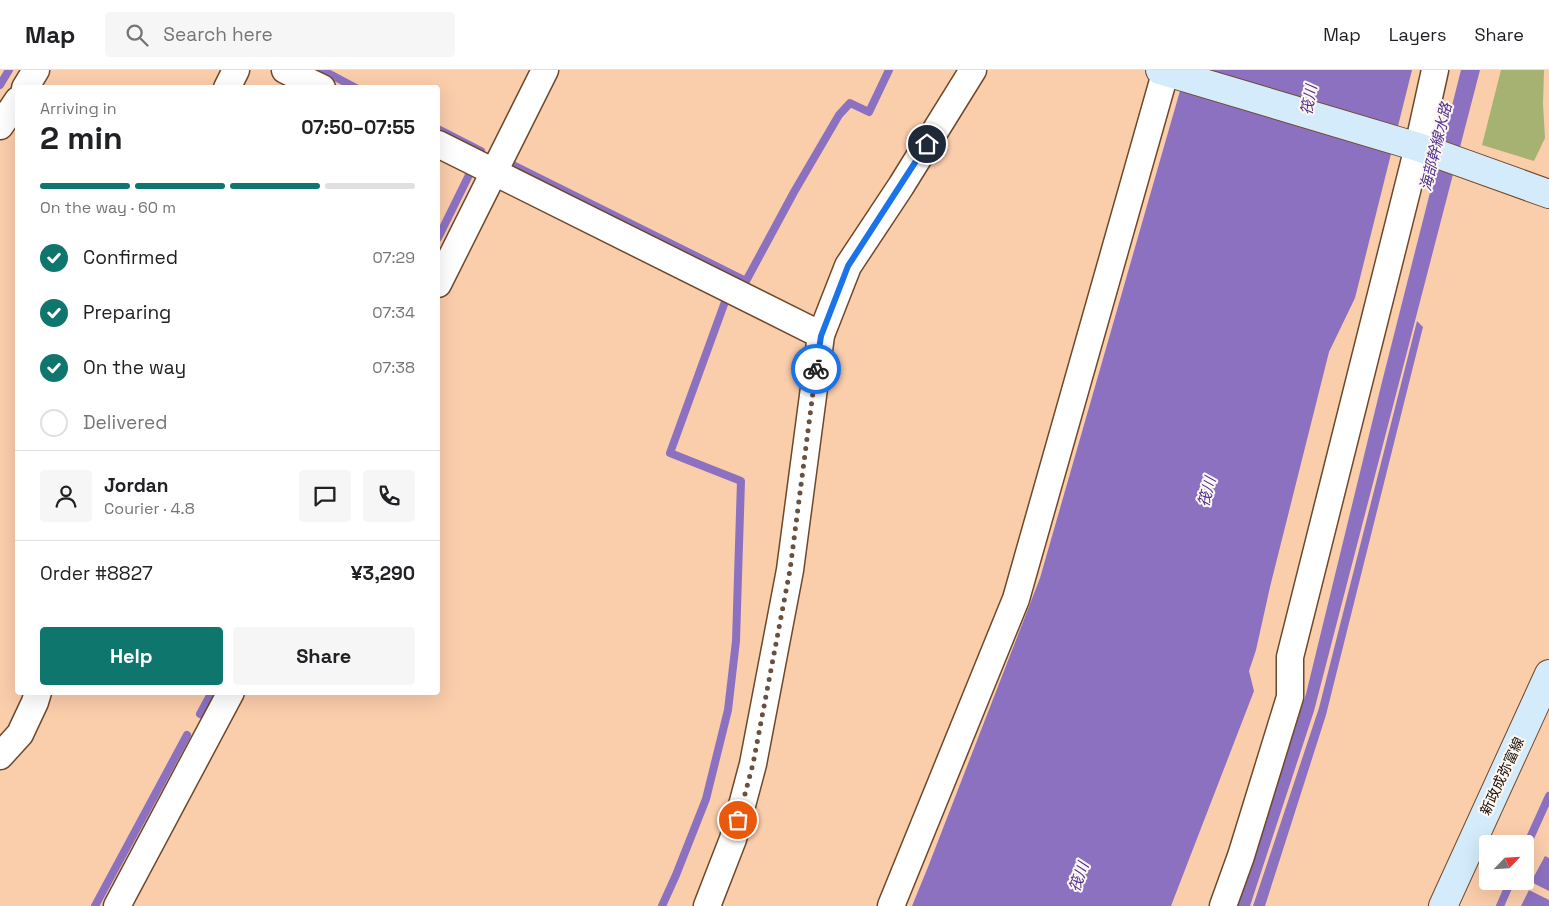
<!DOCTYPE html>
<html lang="en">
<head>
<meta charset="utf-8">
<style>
  :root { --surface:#fff; --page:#f6f6f6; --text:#202124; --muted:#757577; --line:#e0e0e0; --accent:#0f766e }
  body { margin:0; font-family:"Space Grotesk","Noto Sans JP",sans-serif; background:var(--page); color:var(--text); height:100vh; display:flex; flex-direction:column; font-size:19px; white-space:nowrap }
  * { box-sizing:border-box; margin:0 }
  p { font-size:16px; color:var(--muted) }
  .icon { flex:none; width:28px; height:28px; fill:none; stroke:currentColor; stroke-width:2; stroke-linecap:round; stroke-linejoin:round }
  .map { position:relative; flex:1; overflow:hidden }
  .side { position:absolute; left:15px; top:15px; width:425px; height:610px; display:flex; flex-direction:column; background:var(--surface); border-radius:5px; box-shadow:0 5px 20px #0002 }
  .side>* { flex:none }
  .needle { width:32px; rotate:65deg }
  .fabs { position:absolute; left:1479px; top:765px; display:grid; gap:10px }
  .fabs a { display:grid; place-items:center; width:55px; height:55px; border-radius:5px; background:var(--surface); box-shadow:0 5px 20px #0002; font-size:25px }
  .pin { position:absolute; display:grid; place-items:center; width:42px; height:42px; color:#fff; margin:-21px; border:2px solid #fff; border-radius:50%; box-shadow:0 1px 5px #0007 }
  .courier { position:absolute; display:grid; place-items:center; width:50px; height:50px; margin:-25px; border:4px solid #1a73e8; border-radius:50%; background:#fff; color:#222; box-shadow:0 1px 6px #0007 }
  .headline em { font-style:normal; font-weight:800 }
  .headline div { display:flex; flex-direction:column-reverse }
  .headline { display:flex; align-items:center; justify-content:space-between; height:85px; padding:0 25px }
  h1 { font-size:32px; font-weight:800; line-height:38px }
  .bar { display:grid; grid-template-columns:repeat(4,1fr); gap:8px 5px; align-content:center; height:60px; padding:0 25px }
  .bar i { height:6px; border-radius:4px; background:var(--line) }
  .bar .selected { background:var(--accent) }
  .bar p { grid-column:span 4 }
  .line { display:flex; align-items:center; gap:12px; padding:0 25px; border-top:1px solid var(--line) }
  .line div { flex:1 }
  .round { display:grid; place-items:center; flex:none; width:52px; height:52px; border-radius:5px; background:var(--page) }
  ol { padding:0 25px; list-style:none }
  li { display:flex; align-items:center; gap:15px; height:55px }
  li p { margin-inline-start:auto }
  li .icon { padding:5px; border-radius:50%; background:var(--accent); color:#fff; stroke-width:4 }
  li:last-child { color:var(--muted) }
  li i { width:28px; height:28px; border:2px solid var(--line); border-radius:50% }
  .action { display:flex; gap:10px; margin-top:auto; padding:10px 25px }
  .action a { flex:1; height:58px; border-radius:5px; background:var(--accent); color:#fff; font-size:20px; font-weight:800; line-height:58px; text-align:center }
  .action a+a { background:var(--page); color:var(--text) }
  header { display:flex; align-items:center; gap:30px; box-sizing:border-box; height:70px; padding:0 25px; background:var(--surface); border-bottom:1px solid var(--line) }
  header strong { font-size:24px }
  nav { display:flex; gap:28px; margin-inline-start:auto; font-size:18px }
  .search { width:350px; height:45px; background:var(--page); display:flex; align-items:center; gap:12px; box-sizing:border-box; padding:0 18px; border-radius:5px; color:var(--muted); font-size:19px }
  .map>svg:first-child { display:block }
  .green { fill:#a5b271 }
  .water { fill:#8c71c0 }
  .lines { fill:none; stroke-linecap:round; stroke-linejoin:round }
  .stream { stroke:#8c71c0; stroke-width:8 }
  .street-casing { stroke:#6e482a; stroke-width:29 }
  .secondary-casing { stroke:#6e482a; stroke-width:30 }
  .street { stroke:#fff; stroke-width:26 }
  .secondary { stroke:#d3ebfa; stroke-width:28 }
  .done { stroke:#6a503e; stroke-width:5; stroke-dasharray:0 9 }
  .route { stroke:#1a73e8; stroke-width:6 }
  .labels { text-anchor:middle; stroke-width:4; stroke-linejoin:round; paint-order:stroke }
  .street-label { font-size:14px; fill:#1c0d03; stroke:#fbf7f3 }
  .water-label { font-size:15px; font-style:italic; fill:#542d8c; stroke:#fbf7f3 }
</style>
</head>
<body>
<header>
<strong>Map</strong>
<div class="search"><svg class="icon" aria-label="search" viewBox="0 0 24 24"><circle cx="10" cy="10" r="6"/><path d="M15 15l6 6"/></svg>Search here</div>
<nav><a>Map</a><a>Layers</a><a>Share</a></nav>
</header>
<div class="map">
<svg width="1549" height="836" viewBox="0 0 1549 836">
  <rect width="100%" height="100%" fill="#facdab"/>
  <polygon class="green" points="1501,0 1544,0 1543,34 1545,68 1534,91 1482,75"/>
  <g class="water">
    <polygon points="1186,0 1412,0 1355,228 1329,282 1270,517 1256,580 1249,601 1254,621 1171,836 912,836 928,797 1040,508"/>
    <polygon points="1461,0 1480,0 1314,641 1250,836 1237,836 1306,624 1381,316"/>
    <polygon points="1417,251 1423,257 1326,645 1265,836 1253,836 1319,638"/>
    <polygon points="1545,786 1549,788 1549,821 1531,812"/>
    <polygon points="1529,820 1549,830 1549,836 1521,836"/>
  </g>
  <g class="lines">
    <g class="stream">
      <polyline points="322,0 356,18"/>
      <polyline points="0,15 9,0"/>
      <polyline points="438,59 481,81"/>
      <polyline points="513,95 746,211 794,122 839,45 850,33 869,42 889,0"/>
      <polyline points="438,168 471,101"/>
      <polyline points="200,644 212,622"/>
      <polyline points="1525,779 1549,726"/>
      <polyline points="95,836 187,665"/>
      <polyline points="662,836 676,805 706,729 728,640 736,571 741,411 670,383 726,229"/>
      <polyline points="1500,836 1511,811"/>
    </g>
    <g class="street-casing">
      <g id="street">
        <polyline points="285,0 322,18"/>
        <polyline points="25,18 36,0"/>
        <polyline points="227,18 236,0"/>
        <polyline points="0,56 18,30"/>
        <polyline points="438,74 821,265"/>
        <polyline points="438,214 545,0"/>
        <polyline points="0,686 20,664 35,632 38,622"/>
        <polyline points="117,836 231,622"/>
        <polyline points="707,836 733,769 753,694 790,500 821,265 848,196 901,116 973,0"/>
        <polyline points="891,836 1016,529 1166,0"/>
        <polyline points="1223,836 1241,786 1290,627 1290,587 1418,77 1435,0"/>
      </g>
    </g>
    <g class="secondary-casing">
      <g id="secondary">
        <polyline points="1160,0 1418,77 1549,124"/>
        <polyline points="1443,836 1549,604"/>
      </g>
    </g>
    <use href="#street" class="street"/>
    <use href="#secondary" class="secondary"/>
  </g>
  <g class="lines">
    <polyline class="done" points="738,750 753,694 790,500 816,299"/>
    <polyline class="route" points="816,299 821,266 848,196 927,74"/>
  </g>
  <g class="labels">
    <g class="street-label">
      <text transform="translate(1502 706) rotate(-65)" y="5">新政成弥富線</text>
    </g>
    <g class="water-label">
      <text transform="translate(1309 30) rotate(-80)" y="5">筏川</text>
      <text transform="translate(1436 77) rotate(-76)" y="5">海部幹線水路</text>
      <text transform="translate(1207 422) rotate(-75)" y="5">筏川</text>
      <text transform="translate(1079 807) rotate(-71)" y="5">筏川</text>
    </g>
  </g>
</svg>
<div class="fabs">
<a><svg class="needle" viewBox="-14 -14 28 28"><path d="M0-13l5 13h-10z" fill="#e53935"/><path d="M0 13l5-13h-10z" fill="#757577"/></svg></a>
</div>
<div class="pin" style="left:738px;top:750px;background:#ea580c"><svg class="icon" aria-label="bag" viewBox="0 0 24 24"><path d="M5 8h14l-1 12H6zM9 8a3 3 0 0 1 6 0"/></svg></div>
<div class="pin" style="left:927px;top:74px;background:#1f2937"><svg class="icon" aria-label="home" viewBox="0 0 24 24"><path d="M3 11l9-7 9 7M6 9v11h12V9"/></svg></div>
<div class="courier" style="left:816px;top:299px"><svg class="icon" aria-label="bike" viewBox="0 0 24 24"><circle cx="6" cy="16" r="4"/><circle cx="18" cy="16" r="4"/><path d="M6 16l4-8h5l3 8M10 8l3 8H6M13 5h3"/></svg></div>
<section class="side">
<div class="headline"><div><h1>2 min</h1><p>Arriving in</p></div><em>07:50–07:55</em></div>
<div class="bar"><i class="selected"></i><i class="selected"></i><i class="selected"></i><i></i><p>On the way · 60 m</p></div>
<ol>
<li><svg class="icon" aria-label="check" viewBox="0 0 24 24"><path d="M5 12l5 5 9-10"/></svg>Confirmed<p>07:29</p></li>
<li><svg class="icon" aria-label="check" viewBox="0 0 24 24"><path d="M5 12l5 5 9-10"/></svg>Preparing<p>07:34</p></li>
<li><svg class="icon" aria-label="check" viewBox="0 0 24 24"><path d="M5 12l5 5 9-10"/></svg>On the way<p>07:38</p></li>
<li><i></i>Delivered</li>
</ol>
<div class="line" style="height:90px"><a class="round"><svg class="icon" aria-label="person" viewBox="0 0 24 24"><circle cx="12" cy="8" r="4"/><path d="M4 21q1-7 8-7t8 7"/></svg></a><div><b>Jordan</b><p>Courier · 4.8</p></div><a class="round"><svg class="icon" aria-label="chat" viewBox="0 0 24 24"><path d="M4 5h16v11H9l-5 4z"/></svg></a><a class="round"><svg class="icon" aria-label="phone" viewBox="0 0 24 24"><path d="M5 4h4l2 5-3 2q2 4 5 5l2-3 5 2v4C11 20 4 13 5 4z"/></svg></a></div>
<div class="line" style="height:65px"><div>Order #8827</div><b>¥3,290</b></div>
<div class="action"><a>Help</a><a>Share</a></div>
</section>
</div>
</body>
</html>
